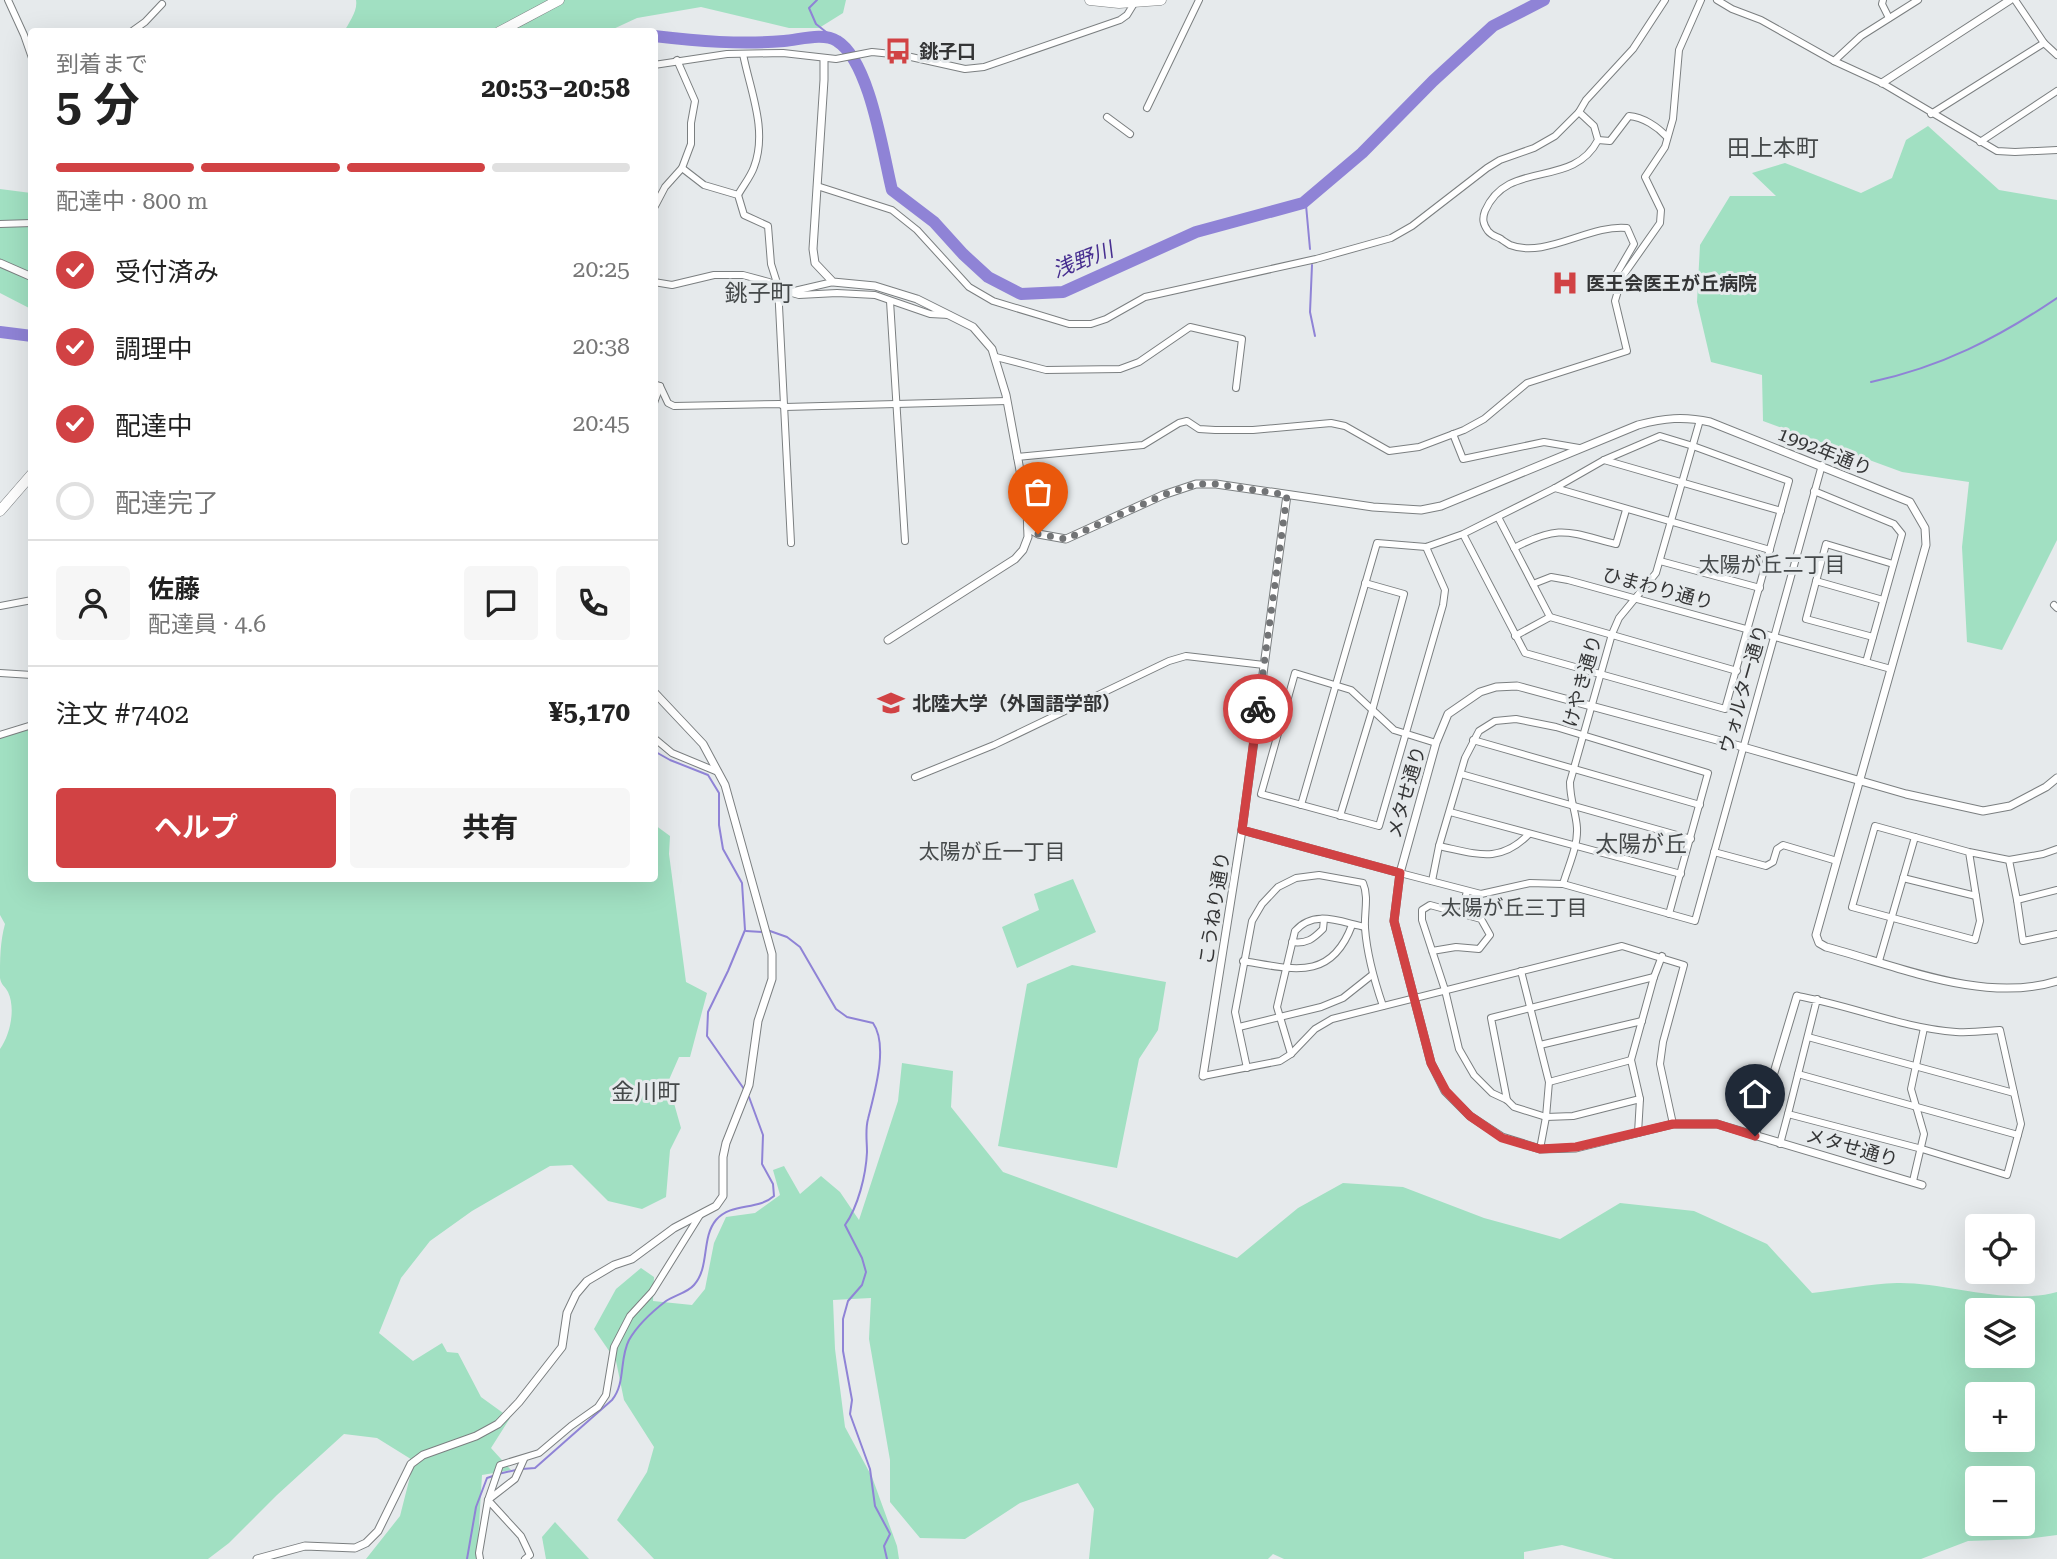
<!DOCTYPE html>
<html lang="ja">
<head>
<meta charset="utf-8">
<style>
  :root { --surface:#fff; --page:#f6f6f6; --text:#222; --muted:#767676; --line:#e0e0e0; --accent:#d14244 }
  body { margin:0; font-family:"Roboto Serif","Noto Sans JP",serif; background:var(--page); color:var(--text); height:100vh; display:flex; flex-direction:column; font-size:26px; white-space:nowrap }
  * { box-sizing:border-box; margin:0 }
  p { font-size:23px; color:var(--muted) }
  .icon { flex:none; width:38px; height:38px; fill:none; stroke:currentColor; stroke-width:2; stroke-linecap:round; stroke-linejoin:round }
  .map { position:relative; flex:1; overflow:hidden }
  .details { position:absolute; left:28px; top:28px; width:630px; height:854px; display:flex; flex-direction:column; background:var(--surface); border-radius:7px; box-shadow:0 7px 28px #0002 }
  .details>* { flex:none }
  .fabs { position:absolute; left:1965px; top:1214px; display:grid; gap:14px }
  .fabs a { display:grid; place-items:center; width:70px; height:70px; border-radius:7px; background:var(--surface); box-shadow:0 7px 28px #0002; font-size:35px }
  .pin { position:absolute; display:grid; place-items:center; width:60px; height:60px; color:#fff; margin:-72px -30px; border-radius:50% 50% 50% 0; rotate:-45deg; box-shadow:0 0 7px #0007 }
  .pin .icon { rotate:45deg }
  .courier { position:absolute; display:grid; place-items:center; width:70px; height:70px; margin:-35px; border:5px solid #d14244; border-radius:50%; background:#fff; color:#222; box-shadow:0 2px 9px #0007 }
  .summary em { font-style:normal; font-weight:700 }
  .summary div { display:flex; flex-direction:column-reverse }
  .summary { display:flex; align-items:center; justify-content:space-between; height:119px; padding:0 28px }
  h1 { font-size:46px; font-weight:700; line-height:52px }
  .bar { display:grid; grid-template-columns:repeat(4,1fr); gap:10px 7px; align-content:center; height:84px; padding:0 28px }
  .bar i { height:9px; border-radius:5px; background:var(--line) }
  .bar .active { background:var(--accent) }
  .bar p { grid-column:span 4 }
  .line { display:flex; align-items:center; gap:18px; padding:0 28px; border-top:2px solid var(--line) }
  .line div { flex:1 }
  .round { display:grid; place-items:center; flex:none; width:74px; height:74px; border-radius:7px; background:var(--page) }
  ol { padding:0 28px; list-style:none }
  li { display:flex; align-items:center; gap:21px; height:77px }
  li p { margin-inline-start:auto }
  li .icon { padding:7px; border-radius:50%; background:var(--accent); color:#fff; stroke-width:4 }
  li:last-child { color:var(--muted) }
  li i { width:38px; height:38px; border:4px solid var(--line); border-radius:50% }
  .button { display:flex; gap:14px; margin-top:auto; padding:14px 28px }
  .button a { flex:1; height:80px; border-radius:7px; background:var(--accent); color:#fff; font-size:28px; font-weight:700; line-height:80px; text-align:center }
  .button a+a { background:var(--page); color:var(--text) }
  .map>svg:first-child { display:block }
  .green { fill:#a1e0c2; fill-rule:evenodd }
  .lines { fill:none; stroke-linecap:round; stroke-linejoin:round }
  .stream { stroke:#8f83d6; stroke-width:2 }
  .river { stroke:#8f83d6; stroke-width:12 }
  .minor-casing { stroke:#7b7f80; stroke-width:8 }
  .tertiary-casing { stroke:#7b7f80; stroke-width:9 }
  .primary-casing { stroke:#7b7f80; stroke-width:11 }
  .minor { stroke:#fff; stroke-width:6 }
  .tertiary { stroke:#fff; stroke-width:7 }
  .primary { stroke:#fff; stroke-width:10 }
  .done { stroke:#727476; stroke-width:7; stroke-dasharray:0 12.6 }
  .route { stroke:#d14244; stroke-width:9 }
  .labels { text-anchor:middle; stroke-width:6; stroke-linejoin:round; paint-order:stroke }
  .poi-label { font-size:19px; font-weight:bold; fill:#343536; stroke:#e6eaec; text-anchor:start }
  .street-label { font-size:19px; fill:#343536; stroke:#e6eaec }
  .water-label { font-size:21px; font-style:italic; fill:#472e90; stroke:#e6eaec }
  .neighbourhood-label { font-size:21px; fill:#45494a; stroke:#e6eaec }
  .quarter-label { font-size:23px; fill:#45494a; stroke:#e6eaec }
</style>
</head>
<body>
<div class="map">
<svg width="2057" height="1559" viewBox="0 0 2057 1559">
  <rect width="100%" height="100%" fill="#e6eaec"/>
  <g class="green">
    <path d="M 356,0 L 846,0 L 843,13 L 819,28 L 789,28 L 701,7 L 637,18 L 609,31 L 344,32 C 349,22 358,11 356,0 Z"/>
    <polygon points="1928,126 1999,190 2057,200 2057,540 2002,650 1967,642 1962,547 1969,482 1902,472 1763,421 1762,375 1711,362 1697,302 1700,245 1730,196 1776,196 1752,173 1785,163 1861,193 1892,178 1906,140"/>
    <polygon points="0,189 31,193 31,309 0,293"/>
    <path d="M 31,727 L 32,878 L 654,878 L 655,825 L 670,836 L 669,854 L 686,982 L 707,993 L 690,1057 L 679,1057 L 668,1082 L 681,1128 L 670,1150 L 666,1197 L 642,1209 L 608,1201 L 572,1165 L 550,1166 L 472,1211 L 430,1241 L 401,1278 L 379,1333 L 413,1361 L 442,1343 L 447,1352 L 458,1353 L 481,1397 L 510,1418 L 491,1448 L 511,1470 L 482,1475 L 477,1559 L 366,1559 L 400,1516 L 414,1461 L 377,1438 L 344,1434 L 277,1495 L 229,1543 L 208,1559 L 0,1559 L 0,1049 C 10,1035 16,1009 8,992 C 5,986 1,985 0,978 C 0,960 0,942 5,924 L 0,915 L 0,733 Z"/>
    <polygon points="1073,879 1096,932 1017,968 1002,927 1039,910 1034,894"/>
    <polygon points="1072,965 1166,982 1158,1030 1139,1059 1117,1168 998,1146 1027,984"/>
    <path d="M 902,1063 L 953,1071 L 951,1107 L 1003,1172 L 1237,1258 L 1298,1208 L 1343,1183 L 1403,1187 L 1484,1218 L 1560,1239 L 1620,1203 L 1694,1211 L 1767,1244 L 1812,1293 C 1840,1290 1869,1284 1897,1283 C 1946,1282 2008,1306 2057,1292 L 2057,1535 L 2026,1539 L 1968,1541 L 1921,1559 L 1614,1559 L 1562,1545 L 1524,1552 L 1524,1559 L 1284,1559 L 1273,1554 L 1268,1559 L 1089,1559 L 1094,1509 L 1078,1483 L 1020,1503 L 965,1539 L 920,1538 L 890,1502 L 890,1460 L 869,1339 L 871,1298 L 833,1300 L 835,1349 L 845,1427 L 872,1477 L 897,1546 L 899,1559 L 654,1559 L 617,1520 L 647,1472 L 654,1447 L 624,1400 L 616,1361 L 594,1329 L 616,1289 L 641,1268 L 654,1277 L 653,1301 L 692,1305 L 705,1289 L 714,1243 L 726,1217 L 755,1213 L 780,1195 L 773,1170 L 784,1166 L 800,1194 L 821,1176 L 840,1192 L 859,1220 L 898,1101 ZM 1978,1311 L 2023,1311 L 2023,1356 L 1978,1356 ZM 1978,1395 L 2023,1395 L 2023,1440 L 1978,1440 ZM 1978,1479 L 2023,1479 L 2023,1524 L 1978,1524 Z"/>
    <polygon points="555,1522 589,1559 546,1559 542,1537"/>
  </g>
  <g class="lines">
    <g class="stream">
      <polyline points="817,0 809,8 816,24 835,39"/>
      <polyline points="1303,203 1306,205 1310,249"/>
      <polyline points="1312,265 1310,312 1315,336"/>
      <path d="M 1871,382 C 1941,367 1998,338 2057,298"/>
      <polyline points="654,751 670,760 708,775 719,793 719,825 723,849 742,883 745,930 728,971 708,1012 707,1036 744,1089"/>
      <polyline points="746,931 762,932"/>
      <path d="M 770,931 L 787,937 L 800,947 L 836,1009 L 847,1017 L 873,1023 C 889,1046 874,1094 868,1119 C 865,1130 867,1141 867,1152 C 866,1175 858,1207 845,1225 L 862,1258 L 866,1272 L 862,1285 L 848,1301 L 843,1319 L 843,1351 L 852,1400 L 850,1414 L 870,1469 L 875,1506 L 890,1534 L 884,1546 L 887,1559"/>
      <path d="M 522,1469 L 535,1468 L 612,1400 C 626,1383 619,1359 629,1340 C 637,1326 653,1311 666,1301 C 675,1295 687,1293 694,1285 C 710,1267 701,1238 716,1220 C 732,1202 757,1211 774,1196 L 773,1184 L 762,1164 L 763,1135 L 749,1097"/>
      <polyline points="498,1474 516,1470"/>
      <polyline points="467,1559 476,1507 487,1478 493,1476"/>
    </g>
    <g class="river">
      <path d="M 654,36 C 697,41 741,45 784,41 C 799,40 823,32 837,41 C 870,61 883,154 892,190 L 934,222 L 963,254 L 988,277 L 1021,294 L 1063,292 L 1196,232 L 1303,203 L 1362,153 L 1433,81 L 1493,26 L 1544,0"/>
      <polyline points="0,332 32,336"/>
    </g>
    <g class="minor-casing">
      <g id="minor">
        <polyline points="8,0 24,35 32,58"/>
        <polyline points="1717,0 1732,9 1761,20 1834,61 1882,83 1997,151 2015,152 2057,150"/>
        <polyline points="1883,0 1882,4 1889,18"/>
        <polyline points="2015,0 2044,43 2057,55"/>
        <polyline points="131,32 145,22 162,4"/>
        <polyline points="1834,61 1861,36 1918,0"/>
        <polyline points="654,65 727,54 783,53 836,59 872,52 902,55 965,69 984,67 1120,20 1127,15 1135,2"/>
        <polyline points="1147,108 1199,0"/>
        <polyline points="1931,114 2044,43"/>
        <polyline points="1107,117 1130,134"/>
        <path d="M 1598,140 L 1610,141 L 1629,116 C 1643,117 1658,127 1667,137"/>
        <polyline points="1980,142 2057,91"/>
        <polyline points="682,168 704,185 738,195 744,215 768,226 771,264 778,286 791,543"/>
        <polyline points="817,186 892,210 917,230 969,287 993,301 1069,324 1091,324 1106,319 1145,297 1316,259 1391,238 1412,226 1487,168 1500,160 1534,148 1555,136 1579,112 1586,100 1633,49 1665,0"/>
        <path d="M 738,195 C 743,186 751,176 754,167 C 768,130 750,90 743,54"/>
        <polyline points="654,208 665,187 682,168 691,144 691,123 695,101 677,60"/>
        <polyline points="0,224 32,223"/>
        <polyline points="1622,277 1660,223 1661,210 1645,177 1665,147 1673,119 1679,50 1701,0"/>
        <polyline points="654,282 672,285 714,275 743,275 769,282 790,292 833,282"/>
        <polyline points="792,293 799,295 837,293 875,295 930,314 949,315"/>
        <polyline points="890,301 905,541"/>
        <polyline points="996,357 1046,370 1120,369 1139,362 1190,327 1242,339 1236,388"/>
        <polyline points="654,384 660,386 668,403 674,406 780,404 785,407 1007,401"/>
        <polyline points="654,403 660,386"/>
        <polyline points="1453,434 1463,459 1544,442 1579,448"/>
        <path d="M 1017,457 L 1143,445 L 1179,423 L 1187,421 L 1199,429 L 1215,430 L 1253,430 L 1331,423 L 1345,426 L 1389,451 L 1419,447 L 1464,430 L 1484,419 L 1527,383 L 1627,351 L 1615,301 L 1622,277 L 1616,275 L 1634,244 L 1627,228 C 1590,224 1545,259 1510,245 C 1510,245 1502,240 1501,239 C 1496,236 1492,236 1488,231 C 1483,224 1482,219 1485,211 C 1508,158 1572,190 1598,140 L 1594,126 L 1579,112"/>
        <polyline points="1604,460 1781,511"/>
        <polyline points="1555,488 1770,550"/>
        <polyline points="1814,491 1894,524 1902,534 1866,662"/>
        <polyline points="1498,517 1550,617"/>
        <polyline points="1426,547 1445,590 1443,605 1379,826 1261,794 1295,673 1351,690 1394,730 1436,743"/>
        <path d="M 1514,548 C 1560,524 1568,532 1616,544 L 1626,510"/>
        <polyline points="1660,561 1760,588"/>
        <polyline points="1816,581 1883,600"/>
        <polyline points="1533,584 1551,577 1568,580 1891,669"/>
        <polyline points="2054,605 2057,608"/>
        <polyline points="0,606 32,600"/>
        <polyline points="1515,636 1550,617 1737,671"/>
        <polyline points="1873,637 1806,619 1826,544 1893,564"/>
        <polyline points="0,673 32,675"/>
        <polyline points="0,735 32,725"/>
        <polyline points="654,738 672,753 718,772"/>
        <polyline points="1473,740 1700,805"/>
        <polyline points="1461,774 1691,839"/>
        <polyline points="915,777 994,745 1169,661 1186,656 1264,665"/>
        <polyline points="1301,805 1377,543 1426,547 1463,534 1555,488 1604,460 1660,436 1693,446 1789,481 1725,709 1525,653 1463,534"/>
        <polyline points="1450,812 1681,874"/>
        <polyline points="1340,816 1372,711 1404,594 1365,583"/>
        <path d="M 1439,846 C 1477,854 1500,864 1529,834"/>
        <polyline points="2057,849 2043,854 2009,860 2017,900 2057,890"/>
        <polyline points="1714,852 1766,866 1773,862 1777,849 1783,845 1837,861"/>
        <polyline points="1969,852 1980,921 1975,940 1852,907 1875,826 1969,852 2009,860"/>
        <polyline points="1400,873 1481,894 1530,883 1563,884 1695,921 1822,465"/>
        <polyline points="1903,878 1976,896"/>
        <polyline points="1432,881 1439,846 1465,758 1479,731 1495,721 1516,719 1556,727 1708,773 1669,914"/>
        <path d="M 1563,884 C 1568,867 1578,846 1577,828 C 1576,812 1570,801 1570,782 L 1612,634 L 1619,618 L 1656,573 L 1700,420"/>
        <polyline points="2017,900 2023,941 2057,934"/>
        <polyline points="1462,913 1467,891"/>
        <path d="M 1292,942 C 1307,944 1313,939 1323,929 L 1324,919"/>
        <polyline points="1432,951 1456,947 1479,949 1490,935 1481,919 1430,905 1422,910 1422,920 1445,990 1459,1049 1474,1075 1492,1093 1507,1100 1514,1107 1546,1117 1573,1116 1640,1099"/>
        <path d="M 1243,961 C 1292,969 1331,982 1352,925"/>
        <polyline points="1879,961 1915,837"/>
        <polyline points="1521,971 1549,1082 1546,1117 1540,1149"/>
        <path d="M 1797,996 C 1850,1005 1902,1028 1956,1032 C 1971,1033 1986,1031 2000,1030 L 2021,1124 L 2007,1175 L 1922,1149 L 1788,1114 L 1817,999"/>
        <polyline points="1239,1027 1321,1007 1343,998 1372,975"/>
        <polyline points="1808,1037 2014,1093"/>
        <polyline points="1540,1045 1642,1021"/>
        <path d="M 1291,1054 L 1277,1007 L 1295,931 C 1314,909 1340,922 1365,927"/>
        <path d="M 1247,1068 L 1235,1012 L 1252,921 L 1262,904 L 1278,887 L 1296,878 L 1319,875 L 1363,883 C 1369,897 1364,913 1365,928 C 1367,955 1374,980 1383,1006"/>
        <polyline points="1798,1074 2018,1135"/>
        <polyline points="1203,1076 1280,1061 1291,1054 1315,1029 1332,1019 1622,946 1684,965 1663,1042 1660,1064 1673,1124"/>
        <polyline points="1549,1082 1631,1060"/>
        <polyline points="1507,1100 1491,1018 1654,977"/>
        <polyline points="1638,1133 1640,1099 1631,1060 1654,977 1662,956"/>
        <polyline points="1780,1144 1788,1114"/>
        <polyline points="1913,1181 1924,1134 1911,1089 1924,1028"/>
        <polyline points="524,1459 515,1479 488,1500 521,1536 530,1555 525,1559"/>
        <polyline points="480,1559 479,1553 488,1500 500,1465 539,1453 571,1426 598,1407 606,1395 614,1347 630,1316 652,1292 700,1215"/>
      </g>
    </g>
    <g class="tertiary-casing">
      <g id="tertiary">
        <polyline points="824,59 824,80 813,249 815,263 833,282 875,286 917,299 973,327 992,349 1006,395 1027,508 1028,537 1023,550 1015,559 888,640"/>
        <polyline points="1882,83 2010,0"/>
        <polyline points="0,263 32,277"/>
        <path d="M 1028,528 L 1038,534 L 1066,539 L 1163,495 L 1196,484 L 1216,484 L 1373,507 L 1421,510 L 1441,506 L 1638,425 C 1664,418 1684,416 1710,422 L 1910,502 L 1925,528 L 1926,545 L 1816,935 L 1819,943 L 1826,947 C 1898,966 1984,1004 2057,981"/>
        <polyline points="1242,830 1400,873"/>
        <polyline points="1203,1076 1242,830 1287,495"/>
        <polyline points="1755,1136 1797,996"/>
        <polyline points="1922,1185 1717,1124 1673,1124 1576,1148 1540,1149 1502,1137 1470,1116 1445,1091 1431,1063 1394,921 1400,873 1436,743 1448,714 1480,692 1496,687 1517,686 1743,747 1906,794 1983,811 2010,806 2046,787 2057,778"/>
        <polyline points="257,1559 305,1546 355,1548 366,1543 378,1531 411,1464 423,1455 476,1436 498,1424 519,1402 562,1347 567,1313 576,1294 587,1281 614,1265 632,1259 674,1228 716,1206 723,1196 723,1157 726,1143 749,1085 758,1021 772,979 772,954 725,785 703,744 654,692"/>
      </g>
    </g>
    <g class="primary-casing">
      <g id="primary">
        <polyline points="1090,0 1119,3 1161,0"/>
        <polyline points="499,32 559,0"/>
        <polyline points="0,511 32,474"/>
      </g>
    </g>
    <use href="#minor" class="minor"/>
    <use href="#tertiary" class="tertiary"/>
    <use href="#primary" class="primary"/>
  </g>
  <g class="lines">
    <polyline class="done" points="1038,534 1066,539 1163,495 1196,484 1216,484 1287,495 1258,709"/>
    <polyline class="route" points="1258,709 1242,830 1400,873 1394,921 1431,1063 1446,1091 1470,1116 1502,1138 1540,1149 1576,1147 1673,1124 1717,1124 1755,1136"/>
  </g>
  <defs>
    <g id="bus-bare" transform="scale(2.1)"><path d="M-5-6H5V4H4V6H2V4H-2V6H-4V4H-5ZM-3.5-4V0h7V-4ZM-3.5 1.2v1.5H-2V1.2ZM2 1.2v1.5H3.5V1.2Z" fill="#d14244" stroke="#e6eaec" stroke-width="2.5" paint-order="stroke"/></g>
    <g id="hospital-bare" transform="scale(2.1)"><path d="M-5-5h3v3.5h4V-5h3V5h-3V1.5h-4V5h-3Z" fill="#d14244" stroke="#e6eaec" stroke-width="2.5" paint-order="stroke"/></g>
    <g id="university-bare" transform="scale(2.1)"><path d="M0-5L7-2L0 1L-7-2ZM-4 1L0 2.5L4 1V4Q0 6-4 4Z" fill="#d14244" stroke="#e6eaec" stroke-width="2.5" paint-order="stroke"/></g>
  </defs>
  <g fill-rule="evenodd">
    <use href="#bus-bare" x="898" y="51"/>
    <use href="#hospital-bare" x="1565" y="283"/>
    <use href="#university-bare" x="891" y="703"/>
  </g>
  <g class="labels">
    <g class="poi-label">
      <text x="919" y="58">銚子口</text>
      <text x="1586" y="290">医王会医王が丘病院</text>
      <text x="912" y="710">北陸大学（外国語学部）</text>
    </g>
    <g class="street-label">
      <text transform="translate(1825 451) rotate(22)" y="7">1992年通り</text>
      <text transform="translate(1658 588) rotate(15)" y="7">ひまわり通り</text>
      <text transform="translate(1582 681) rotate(-74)" y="7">けやき通り</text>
      <text transform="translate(1743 689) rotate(-74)" y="7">ウォルター通り</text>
      <text transform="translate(1406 792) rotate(-74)" y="7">メタせ通り</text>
      <text transform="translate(1214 908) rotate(-81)" y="7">こうねり通り</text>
      <text transform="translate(1852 1147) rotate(16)" y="7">メタせ通り</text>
    </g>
    <g class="water-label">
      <text transform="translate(1083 260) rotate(-21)" y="7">浅野川</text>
    </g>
    <g class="neighbourhood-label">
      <text x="1772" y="572">太陽が丘二丁目</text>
      <text x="992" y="859">太陽が丘一丁目</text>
      <text x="1514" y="915">太陽が丘三丁目</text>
    </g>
    <g class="quarter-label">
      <text x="1773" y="156">田上本町</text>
      <text x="759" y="301">銚子町</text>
      <text x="1641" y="852">太陽が丘</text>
      <text x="646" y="1100">金川町</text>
    </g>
  </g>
</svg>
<div class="fabs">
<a><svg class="icon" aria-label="locate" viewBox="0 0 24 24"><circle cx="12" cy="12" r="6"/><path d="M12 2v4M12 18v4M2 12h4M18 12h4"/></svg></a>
<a><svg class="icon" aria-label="layers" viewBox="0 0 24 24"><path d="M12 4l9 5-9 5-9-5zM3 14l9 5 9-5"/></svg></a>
<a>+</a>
<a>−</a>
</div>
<div class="pin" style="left:1038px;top:534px;background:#ea580c"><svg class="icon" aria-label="bag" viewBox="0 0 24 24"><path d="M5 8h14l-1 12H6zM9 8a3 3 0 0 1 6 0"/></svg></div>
<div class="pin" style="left:1755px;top:1136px;background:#1f2937"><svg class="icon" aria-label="home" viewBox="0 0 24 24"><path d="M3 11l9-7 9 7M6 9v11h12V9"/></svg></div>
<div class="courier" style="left:1258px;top:709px"><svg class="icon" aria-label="bike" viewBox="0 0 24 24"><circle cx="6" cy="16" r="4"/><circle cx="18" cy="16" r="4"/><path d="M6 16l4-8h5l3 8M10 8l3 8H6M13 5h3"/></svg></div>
<section class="details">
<div class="summary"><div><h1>5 分</h1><p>到着まで</p></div><em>20:53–20:58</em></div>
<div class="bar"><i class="active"></i><i class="active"></i><i class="active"></i><i></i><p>配達中 · 800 m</p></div>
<ol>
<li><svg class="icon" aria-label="check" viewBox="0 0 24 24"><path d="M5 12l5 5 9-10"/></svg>受付済み<p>20:25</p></li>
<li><svg class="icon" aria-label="check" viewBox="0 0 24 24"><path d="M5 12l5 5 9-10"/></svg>調理中<p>20:38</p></li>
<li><svg class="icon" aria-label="check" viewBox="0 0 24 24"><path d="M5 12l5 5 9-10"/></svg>配達中<p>20:45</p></li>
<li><i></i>配達完了</li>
</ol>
<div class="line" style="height:126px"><a class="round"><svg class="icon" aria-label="person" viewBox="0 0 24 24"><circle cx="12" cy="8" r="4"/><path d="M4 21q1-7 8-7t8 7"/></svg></a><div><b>佐藤</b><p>配達員 · 4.6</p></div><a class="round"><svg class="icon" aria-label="chat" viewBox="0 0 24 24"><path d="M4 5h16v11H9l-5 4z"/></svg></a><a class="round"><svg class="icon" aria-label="phone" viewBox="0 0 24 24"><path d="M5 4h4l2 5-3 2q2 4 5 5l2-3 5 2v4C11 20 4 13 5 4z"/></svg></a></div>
<div class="line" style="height:91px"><div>注文 #7402</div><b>¥5,170</b></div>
<div class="button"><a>ヘルプ</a><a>共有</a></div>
</section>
</div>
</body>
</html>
